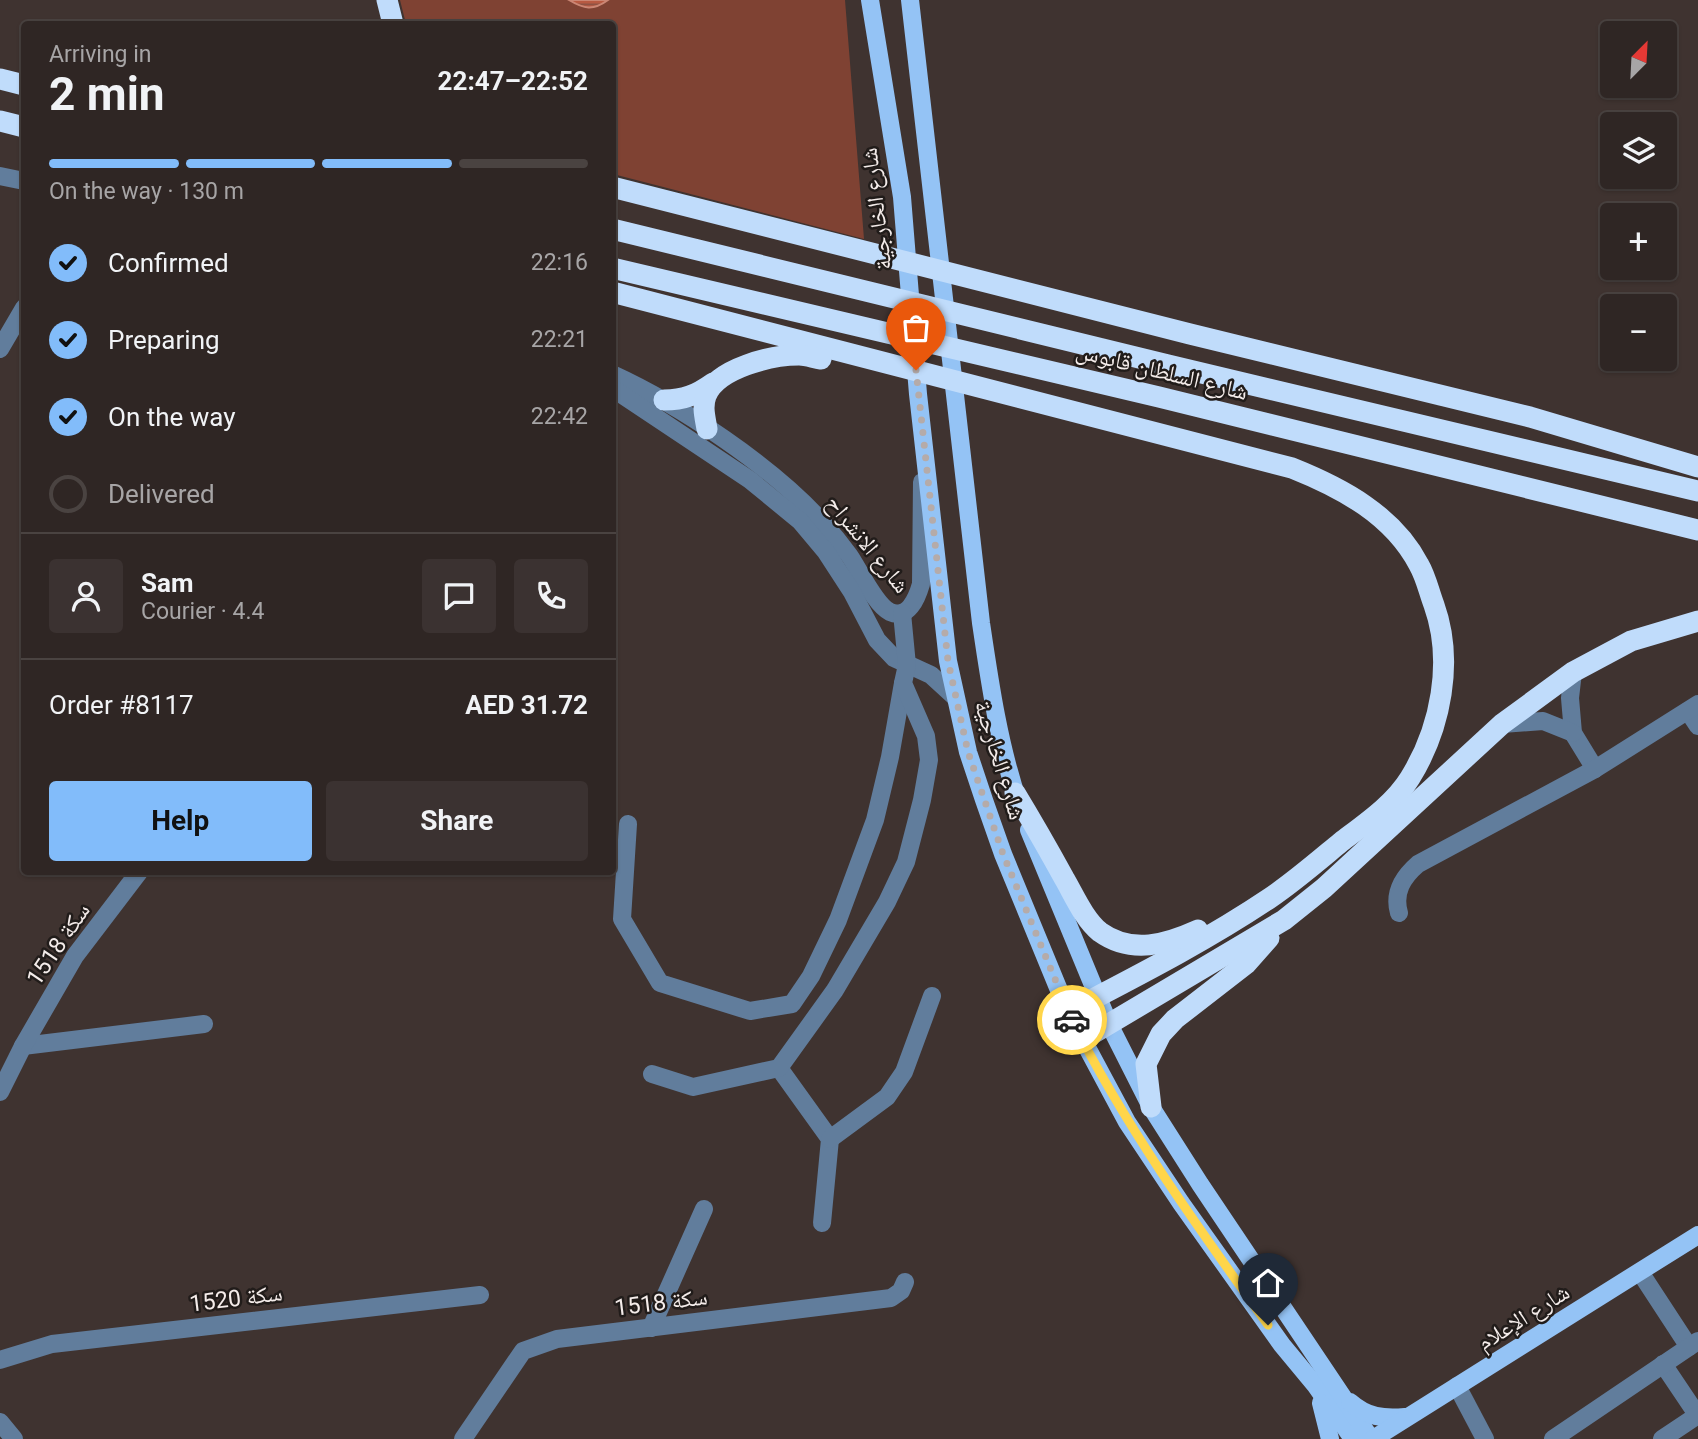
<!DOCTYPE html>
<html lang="en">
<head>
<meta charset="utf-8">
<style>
  :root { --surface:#2f2624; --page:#3b3231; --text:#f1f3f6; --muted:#a7a5a6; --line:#4a4341; --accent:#82bcfa }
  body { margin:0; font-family:Roboto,"Noto Naskh Arabic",sans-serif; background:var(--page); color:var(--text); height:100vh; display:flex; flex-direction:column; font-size:26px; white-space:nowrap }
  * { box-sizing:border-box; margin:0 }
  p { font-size:23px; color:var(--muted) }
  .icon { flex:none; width:38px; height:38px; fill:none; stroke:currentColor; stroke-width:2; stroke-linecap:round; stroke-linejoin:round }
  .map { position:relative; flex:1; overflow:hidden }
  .drawer { position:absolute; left:21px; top:21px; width:595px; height:854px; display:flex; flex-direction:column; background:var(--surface); border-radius:7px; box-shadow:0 2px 5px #0004,0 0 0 2px var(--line) }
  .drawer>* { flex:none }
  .needle { width:46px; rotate:24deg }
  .fabs { position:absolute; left:1600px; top:21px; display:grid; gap:14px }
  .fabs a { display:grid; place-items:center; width:77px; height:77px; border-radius:7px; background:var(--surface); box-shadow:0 2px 5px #0004,0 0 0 2px var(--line); font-size:35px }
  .pin { position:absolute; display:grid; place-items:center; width:60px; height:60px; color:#fff; margin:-72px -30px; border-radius:50% 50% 50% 0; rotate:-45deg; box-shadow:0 0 7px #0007 }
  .pin .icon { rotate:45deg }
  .courier { position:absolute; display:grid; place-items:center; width:70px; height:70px; margin:-35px; border:5px solid #ffd54a; border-radius:50%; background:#fff; color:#222; box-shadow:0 2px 9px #0007 }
  .overview em { font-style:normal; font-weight:700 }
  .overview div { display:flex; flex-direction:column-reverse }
  .overview { display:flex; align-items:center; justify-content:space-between; height:119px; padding:0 28px }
  h1 { font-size:46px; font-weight:700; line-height:52px }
  .bar { display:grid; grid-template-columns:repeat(4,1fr); gap:10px 7px; align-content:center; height:84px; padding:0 28px }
  .bar i { height:9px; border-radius:5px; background:var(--line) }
  .bar .on { background:var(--accent) }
  .bar p { grid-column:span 4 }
  .line { display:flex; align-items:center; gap:18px; padding:0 28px; border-top:2px solid var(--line) }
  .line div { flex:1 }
  .round { display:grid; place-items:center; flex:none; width:74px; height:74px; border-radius:7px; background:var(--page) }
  ol { padding:0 28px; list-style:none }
  li { display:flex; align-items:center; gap:21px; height:77px }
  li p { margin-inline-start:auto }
  li .icon { padding:7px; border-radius:50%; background:var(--accent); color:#111; stroke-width:4 }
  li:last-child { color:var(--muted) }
  li i { width:38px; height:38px; border:4px solid var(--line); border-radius:50% }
  .cta { display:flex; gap:14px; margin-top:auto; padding:14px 28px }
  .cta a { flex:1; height:80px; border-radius:7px; background:var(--accent); color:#111; font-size:28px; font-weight:700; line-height:80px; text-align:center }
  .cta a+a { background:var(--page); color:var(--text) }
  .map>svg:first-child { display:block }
  .grass { fill:#7f4233 }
  .water { fill:url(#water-rules); stroke:#cb8674; stroke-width:2 }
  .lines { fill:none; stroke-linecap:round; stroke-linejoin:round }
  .minor { stroke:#617d9c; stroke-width:18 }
  .major { stroke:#94c3f5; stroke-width:18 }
  .highway { stroke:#c0dcfb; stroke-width:21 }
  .done { stroke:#b5aba9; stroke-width:7; stroke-dasharray:0 12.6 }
  .route { stroke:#ffd54a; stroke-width:9 }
  .labels { text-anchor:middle; stroke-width:5; stroke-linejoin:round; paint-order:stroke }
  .street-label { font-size:23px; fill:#f4ecea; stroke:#211c1a }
</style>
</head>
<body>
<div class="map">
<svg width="1698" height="1439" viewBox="0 0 1698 1439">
  <defs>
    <pattern id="water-rules" width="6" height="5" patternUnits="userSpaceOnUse" patternTransform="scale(1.75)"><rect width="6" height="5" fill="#b95a42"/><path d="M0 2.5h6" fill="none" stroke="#8c5244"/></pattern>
  </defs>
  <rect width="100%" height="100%" fill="#3f3330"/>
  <polygon class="grass" points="400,0 845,0 864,239 613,174 612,24 406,24"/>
  <path class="water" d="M 569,0 L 608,0 C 593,11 584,9 569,0 Z"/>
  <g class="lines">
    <g class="minor">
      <polyline points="0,176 24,181"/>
      <polyline points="0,349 24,308"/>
      <path d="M 612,374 C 680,405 773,467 822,522 C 832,533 841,544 849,555 C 859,569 875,605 890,612 C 908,620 917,598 921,584 L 922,482"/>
      <polyline points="612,388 750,480 800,521 826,552 852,592 877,640 894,658 931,675 955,697"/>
      <polyline points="1573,672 1570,698 1573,733 1595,769"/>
      <polyline points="1688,711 1698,726"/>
      <polyline points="1502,724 1543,721 1573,733"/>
      <polyline points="628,824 622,919 660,983 750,1011 792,1004 811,976 838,920 875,820 890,757 903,683"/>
      <path d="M 1399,913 C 1393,892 1403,877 1418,864 L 1595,769 L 1698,704"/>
      <polyline points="23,1046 204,1024"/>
      <polyline points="779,1068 830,1139 822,1223"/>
      <polyline points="652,1074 693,1087 779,1068 835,990 887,902 906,862 922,800 929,760 926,736 903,683 907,665 902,613"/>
      <polyline points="0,1092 23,1046 75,956 139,872"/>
      <polyline points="830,1139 887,1097 904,1072 932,996"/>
      <polyline points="1640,1272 1689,1347"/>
      <polyline points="651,1328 704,1209"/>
      <polyline points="0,1360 52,1344 480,1295"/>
      <polyline points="1663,1364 1698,1416"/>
      <polyline points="1457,1386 1485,1439"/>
      <polyline points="0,1422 14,1439"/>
      <polyline points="463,1439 523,1351 557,1339 891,1298 901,1291 905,1282"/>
      <polyline points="1553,1439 1698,1341"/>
      <polyline points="1662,1439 1698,1415"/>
    </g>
    <g class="major">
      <polyline points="870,0 902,197 918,394 948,661 968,752 984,800 1003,854 1068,1012 1127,1122 1181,1203 1282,1345 1316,1386 1353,1439"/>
      <path d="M 910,0 L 981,623 C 990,684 999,746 1019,804"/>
      <polyline points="1029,830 1109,1024 1151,1107 1200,1184 1371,1439"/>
      <path d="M 1350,1402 C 1367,1417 1383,1419 1405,1417"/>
      <polyline points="1321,1403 1330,1439"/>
      <polyline points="1373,1439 1698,1235"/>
    </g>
    <g class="highway">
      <polyline points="387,0 393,24"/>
      <polyline points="0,79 24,85"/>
      <polyline points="0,121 24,127"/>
      <polyline points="612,187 1190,334 1530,417 1698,467"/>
      <polyline points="612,229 1168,365 1698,491"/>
      <polyline points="612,268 1159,397 1698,530"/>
      <path d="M 612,292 L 1292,468 C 1342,488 1393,515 1419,565 C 1426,577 1429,592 1434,605 C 1454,661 1441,728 1410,778 C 1394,804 1366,823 1341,842 C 1318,861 1295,881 1270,898 C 1206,941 1137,976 1068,1012"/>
      <path d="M 664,400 C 684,400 696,395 713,383"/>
      <path d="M 707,429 C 705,417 702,407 706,396 C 717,368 772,355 799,355 C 806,355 814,358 821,359"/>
      <path d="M 1015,793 C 1032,821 1048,849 1064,878 C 1074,895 1084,919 1100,932 C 1132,955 1167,944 1198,930"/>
      <polyline points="1082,1040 1284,920 1324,888 1502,724 1573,672 1631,641 1698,621"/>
      <polyline points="1151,1107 1146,1064 1161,1034 1175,1019 1246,964 1269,938"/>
    </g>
  </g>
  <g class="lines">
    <polyline class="done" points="916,370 948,661 968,752 1003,854 1072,1020"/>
    <path class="route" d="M 1072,1020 C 1126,1128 1197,1226 1268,1325"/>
  </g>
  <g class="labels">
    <g class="street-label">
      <text transform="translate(876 209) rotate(-97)" y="8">شارع الخارجية</text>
      <text transform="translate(1162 371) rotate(14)" y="8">شارع السلطان قابوس</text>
      <text transform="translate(868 544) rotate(51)" y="8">شارع الانشراح</text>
      <text transform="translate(1000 760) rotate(73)" y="8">شارع الخارجية</text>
      <text transform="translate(58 944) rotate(-56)" y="8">سكة 1518</text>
      <text transform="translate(236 1298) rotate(-7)" y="8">سكة 1520</text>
      <text transform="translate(661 1302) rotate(-7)" y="8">سكة 1518</text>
      <text transform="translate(1523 1317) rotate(-32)" y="8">شارع الإعلام</text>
    </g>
  </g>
</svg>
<div class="fabs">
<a><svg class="needle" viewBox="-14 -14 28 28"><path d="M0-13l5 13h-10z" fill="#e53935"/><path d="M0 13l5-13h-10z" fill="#a7a5a6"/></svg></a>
<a><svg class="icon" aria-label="layers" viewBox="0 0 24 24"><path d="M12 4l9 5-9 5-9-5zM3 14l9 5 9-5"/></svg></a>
<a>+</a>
<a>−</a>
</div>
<div class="pin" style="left:916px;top:370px;background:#ea580c"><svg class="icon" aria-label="bag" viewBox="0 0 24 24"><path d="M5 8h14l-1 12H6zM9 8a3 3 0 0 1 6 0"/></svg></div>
<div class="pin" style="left:1268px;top:1325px;background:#1f2937"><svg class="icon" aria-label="home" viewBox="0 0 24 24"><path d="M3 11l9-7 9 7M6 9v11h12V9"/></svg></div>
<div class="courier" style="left:1072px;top:1020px"><svg class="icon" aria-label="car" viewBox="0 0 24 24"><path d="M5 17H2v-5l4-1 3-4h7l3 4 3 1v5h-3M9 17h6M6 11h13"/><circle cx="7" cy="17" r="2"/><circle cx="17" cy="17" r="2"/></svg></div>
<section class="drawer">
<div class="overview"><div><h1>2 min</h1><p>Arriving in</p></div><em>22:47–22:52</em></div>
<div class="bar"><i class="on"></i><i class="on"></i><i class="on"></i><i></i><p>On the way · 130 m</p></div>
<ol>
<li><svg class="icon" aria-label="check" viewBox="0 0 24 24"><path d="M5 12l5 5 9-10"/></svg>Confirmed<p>22:16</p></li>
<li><svg class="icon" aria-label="check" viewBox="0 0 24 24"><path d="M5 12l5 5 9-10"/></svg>Preparing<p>22:21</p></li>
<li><svg class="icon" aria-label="check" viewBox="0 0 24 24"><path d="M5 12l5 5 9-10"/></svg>On the way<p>22:42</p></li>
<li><i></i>Delivered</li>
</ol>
<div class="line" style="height:126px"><a class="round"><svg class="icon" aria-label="person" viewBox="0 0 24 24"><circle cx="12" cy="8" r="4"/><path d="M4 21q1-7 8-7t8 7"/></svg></a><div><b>Sam</b><p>Courier · 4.4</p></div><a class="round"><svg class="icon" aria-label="chat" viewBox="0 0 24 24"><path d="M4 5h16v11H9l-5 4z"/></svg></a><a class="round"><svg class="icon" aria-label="phone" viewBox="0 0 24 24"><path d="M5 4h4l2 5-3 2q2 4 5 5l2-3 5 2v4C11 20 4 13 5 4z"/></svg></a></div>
<div class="line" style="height:91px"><div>Order #8117</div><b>AED 31.72</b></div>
<div class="cta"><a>Help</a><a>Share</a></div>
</section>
</div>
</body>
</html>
